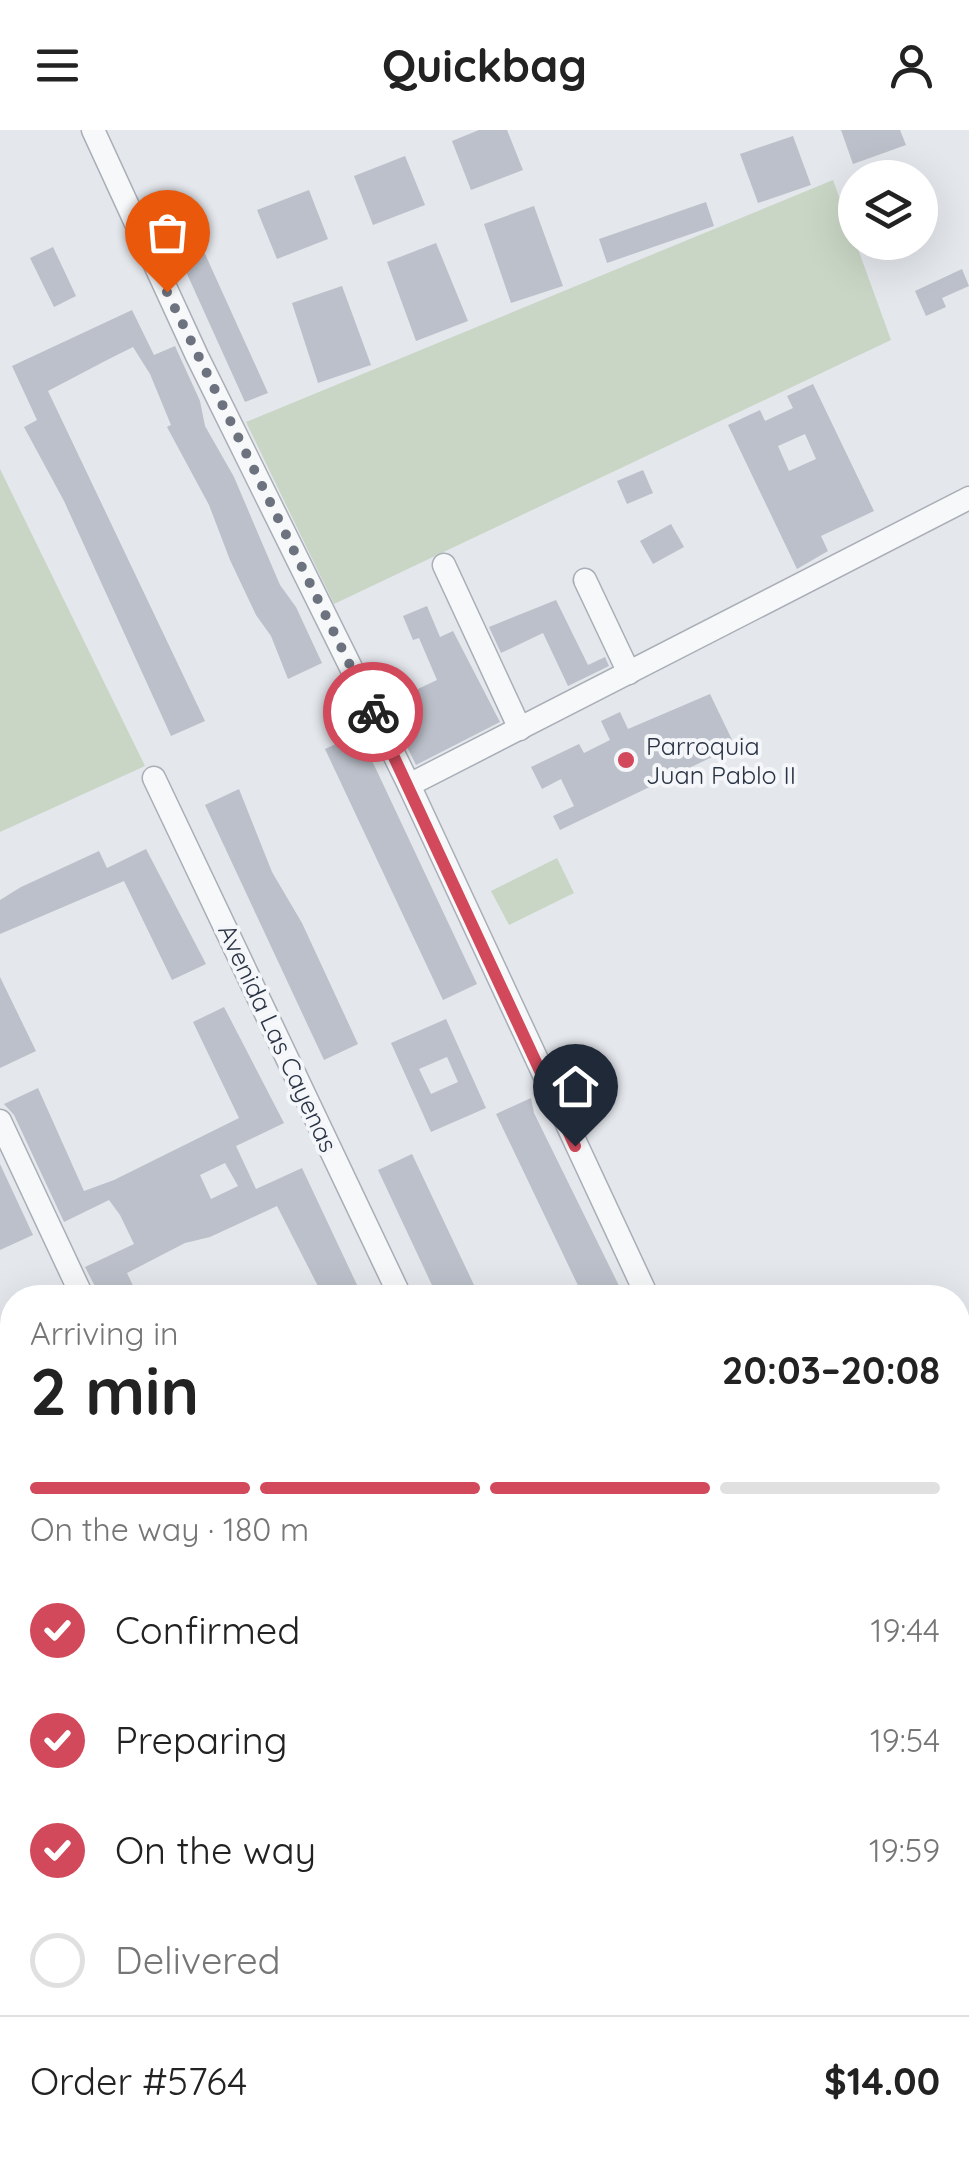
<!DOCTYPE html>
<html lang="en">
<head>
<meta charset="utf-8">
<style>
  :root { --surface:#fff; --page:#f2f2f2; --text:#222; --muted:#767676; --line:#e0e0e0; --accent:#d1495b }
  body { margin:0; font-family:Quicksand,sans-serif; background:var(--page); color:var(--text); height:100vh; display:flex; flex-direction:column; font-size:38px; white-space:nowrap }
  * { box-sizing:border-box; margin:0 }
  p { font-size:32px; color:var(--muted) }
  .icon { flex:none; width:55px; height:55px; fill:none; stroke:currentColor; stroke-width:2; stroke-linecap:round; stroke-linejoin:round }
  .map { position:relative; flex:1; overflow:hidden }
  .side { position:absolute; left:0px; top:1155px; width:970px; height:880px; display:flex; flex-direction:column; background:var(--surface); border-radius:40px 40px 0 0; box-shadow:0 10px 40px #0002 }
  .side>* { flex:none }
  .buttons { position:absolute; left:838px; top:30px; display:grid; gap:20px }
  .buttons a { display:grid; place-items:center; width:100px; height:100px; border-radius:50%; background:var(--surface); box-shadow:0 10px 40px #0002; font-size:50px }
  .pin { position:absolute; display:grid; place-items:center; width:85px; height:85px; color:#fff; margin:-102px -42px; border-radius:50% 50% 50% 0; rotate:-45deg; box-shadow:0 0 10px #0007 }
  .pin .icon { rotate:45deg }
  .courier { position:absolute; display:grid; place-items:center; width:100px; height:100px; margin:-50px; border:8px solid #d1495b; border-radius:50%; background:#fff; color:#222; box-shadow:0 2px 12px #0007 }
  .summary em { font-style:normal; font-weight:800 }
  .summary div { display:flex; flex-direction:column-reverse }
  .summary { display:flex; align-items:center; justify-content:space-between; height:170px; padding:0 30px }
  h1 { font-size:65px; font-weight:800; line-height:75px }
  .bar { display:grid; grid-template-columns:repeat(4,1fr); gap:15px 10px; align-content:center; height:120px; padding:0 30px }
  .bar i { height:12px; border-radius:8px; background:var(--line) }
  .bar .on { background:var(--accent) }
  .bar p { grid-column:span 4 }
  .line { display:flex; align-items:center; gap:25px; padding:0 30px; border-top:2px solid var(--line) }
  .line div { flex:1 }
  ol { padding:0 30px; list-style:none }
  li { display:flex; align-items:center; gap:30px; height:110px }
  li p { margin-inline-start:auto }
  li .icon { padding:10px; border-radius:50%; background:var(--accent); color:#fff; stroke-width:4 }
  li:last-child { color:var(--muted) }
  li i { width:55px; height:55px; border:5px solid var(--line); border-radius:50% }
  header { display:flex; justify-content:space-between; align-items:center; height:130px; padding:0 30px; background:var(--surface); font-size:45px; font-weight:800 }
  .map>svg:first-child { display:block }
  .green { fill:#c9d6c5 }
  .building { fill:#bbc0ca; fill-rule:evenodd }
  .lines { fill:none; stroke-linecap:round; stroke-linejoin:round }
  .minor-casing { stroke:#a9aeb7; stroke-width:25 }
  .minor { stroke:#f7f8fa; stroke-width:22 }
  .done { stroke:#6c737f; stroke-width:10; stroke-dasharray:0 18 }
  .route { stroke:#d1495b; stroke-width:12 }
  .poi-dot { fill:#d1495b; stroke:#f4f6f9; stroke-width:4 }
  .labels { text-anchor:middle; stroke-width:8; stroke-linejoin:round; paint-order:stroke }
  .poi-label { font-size:25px; fill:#2b3445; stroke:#f4f6f9; text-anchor:start }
  .street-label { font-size:25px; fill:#2b3445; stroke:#f4f6f9 }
</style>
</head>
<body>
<header><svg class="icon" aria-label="menu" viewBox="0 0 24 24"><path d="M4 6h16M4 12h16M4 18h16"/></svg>Quickbag<svg class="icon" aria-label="person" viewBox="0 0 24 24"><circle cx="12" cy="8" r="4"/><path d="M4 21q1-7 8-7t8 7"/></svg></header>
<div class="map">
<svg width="969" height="2035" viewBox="0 0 969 2035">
  <rect width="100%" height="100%" fill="#e4e7ec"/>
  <g class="green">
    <polygon points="833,50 891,210 334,474 246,292"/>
    <polygon points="0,339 145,636 0,702"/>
    <polygon points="557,728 574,763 509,795 491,761"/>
    <polygon points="969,1770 969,2035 657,2035 693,2022 958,2022 958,1786"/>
    <polygon points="33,2022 395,2022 398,2028 408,2022 604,2023 572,2035 31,2035"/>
  </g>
  <g class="building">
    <polygon points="479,0 507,0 523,40 471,60 452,11"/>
    <polygon points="841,0 900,0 906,15 853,34"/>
    <polygon points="793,6 811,55 758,73 740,24"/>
    <polygon points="405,26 425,75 373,95 354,46"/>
    <polygon points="309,60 328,109 277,129 257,80"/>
    <polygon points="706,72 714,96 607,133 599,109"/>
    <polygon points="534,76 563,156 511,173 484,94"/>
    <polygon points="196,104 268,263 245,272 173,113"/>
    <polygon points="436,113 468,191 416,211 387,132"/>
    <polygon points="53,117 76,166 54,177 30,128"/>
    <polygon points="962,139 969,156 942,168 946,177 926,186 915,161"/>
    <polygon points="342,156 371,235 318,253 292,173"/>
    <polygon points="132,180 154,225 175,216 200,271 205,296 234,347 280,455 296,477 322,533 288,549 271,506 256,485 230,430 209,375 167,297 171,295 150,244 133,217 107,230 48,261 205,591 171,606 64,371 24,297 37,290 12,236"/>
    <path d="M 813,254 L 874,381 L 821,406 L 828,421 L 797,439 L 728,295 L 760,280 L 765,291 L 793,278 L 787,266 ZM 805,304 L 816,329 L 789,341 L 778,316 Z"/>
    <polygon points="643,340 653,363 627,374 617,351"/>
    <polygon points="671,394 684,417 653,434 640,411"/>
    <polygon points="556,470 588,535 605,527 609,536 568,556 543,503 501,523 489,497"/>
    <polygon points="427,476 440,507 453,501 500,592 416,635 386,574 437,550 419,508 413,510 403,486"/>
    <polygon points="710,564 735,616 560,700 553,686 574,676 561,649 542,659 531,637 579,614 584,623 610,610 601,591 620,582 628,599"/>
    <polygon points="359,603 477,854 443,870 325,619"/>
    <polygon points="239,659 272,742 302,793 358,914 324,930 205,675"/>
    <polygon points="146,719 206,834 172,850 124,751 0,804 0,770 21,757 99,721 107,738"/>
    <polygon points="0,847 36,921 0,938"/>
    <path d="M 224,877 L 284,993 L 236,1016 L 256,1059 L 302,1038 L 358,1157 L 324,1168 L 277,1076 L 210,1107 L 185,1113 L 127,1143 L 139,1168 L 101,1168 L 85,1137 L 134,1114 L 120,1085 L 109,1070 L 64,1092 L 14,985 L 4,974 L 38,958 L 84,1061 L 114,1050 L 239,988 L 193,892 ZM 225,1033 L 238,1056 L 211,1069 L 200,1045 Z"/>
    <path d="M 446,889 L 486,978 L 431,1002 L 391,913 ZM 447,927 L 458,952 L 431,964 L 419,939 Z"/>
    <polygon points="531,968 534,983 625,1168 584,1168 496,984"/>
    <polygon points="412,1024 474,1155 476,1168 438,1168 378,1040"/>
    <polygon points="0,1034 33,1105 0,1120"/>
  </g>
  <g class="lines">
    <g class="minor-casing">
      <g id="minor">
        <polyline points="93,0 197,226 409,655 648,1168"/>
        <polyline points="444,435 520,599"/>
        <polyline points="585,450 629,543"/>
        <polyline points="154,648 401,1168"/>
        <polyline points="409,655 969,368"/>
        <polyline points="0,991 83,1168"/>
        <polyline points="958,1763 969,1746"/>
        <polyline points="629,2035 659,2022"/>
      </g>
    </g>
    <use href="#minor" class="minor"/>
  </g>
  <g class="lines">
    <polyline class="done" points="167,162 373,582"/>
    <polyline class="route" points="373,582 575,1016"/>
  </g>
  <circle class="poi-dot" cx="626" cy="630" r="10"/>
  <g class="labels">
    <g class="poi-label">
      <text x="646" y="625">Parroquia<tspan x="646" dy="29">Juan Pablo II</tspan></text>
    </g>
    <g class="street-label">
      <text transform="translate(278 908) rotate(65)" y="9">Avenida Las Cayenas</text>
    </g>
  </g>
</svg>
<div class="buttons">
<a><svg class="icon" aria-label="layers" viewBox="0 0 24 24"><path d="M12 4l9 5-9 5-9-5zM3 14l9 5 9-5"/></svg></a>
</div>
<div class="pin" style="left:167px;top:162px;background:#ea580c"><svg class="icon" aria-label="bag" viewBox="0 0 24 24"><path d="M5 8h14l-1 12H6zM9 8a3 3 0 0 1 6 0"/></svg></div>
<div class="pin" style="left:575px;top:1016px;background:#1f2937"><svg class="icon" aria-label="home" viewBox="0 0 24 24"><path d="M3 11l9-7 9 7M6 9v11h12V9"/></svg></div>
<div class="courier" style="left:373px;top:582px"><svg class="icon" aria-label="bike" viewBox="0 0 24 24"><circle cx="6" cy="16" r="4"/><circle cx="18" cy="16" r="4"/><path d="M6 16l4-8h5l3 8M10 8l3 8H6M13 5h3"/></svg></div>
<section class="side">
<div class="summary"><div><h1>2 min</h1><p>Arriving in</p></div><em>20:03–20:08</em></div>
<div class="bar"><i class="on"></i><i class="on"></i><i class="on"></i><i></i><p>On the way · 180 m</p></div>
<ol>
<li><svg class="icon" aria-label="check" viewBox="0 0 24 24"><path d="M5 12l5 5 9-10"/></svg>Confirmed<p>19:44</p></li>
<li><svg class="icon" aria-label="check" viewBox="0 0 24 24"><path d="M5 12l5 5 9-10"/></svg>Preparing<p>19:54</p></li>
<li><svg class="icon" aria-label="check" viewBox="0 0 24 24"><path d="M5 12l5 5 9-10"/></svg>On the way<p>19:59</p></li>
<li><i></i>Delivered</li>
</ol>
<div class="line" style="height:130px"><div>Order #5764</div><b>$14.00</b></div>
</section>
</div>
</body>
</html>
